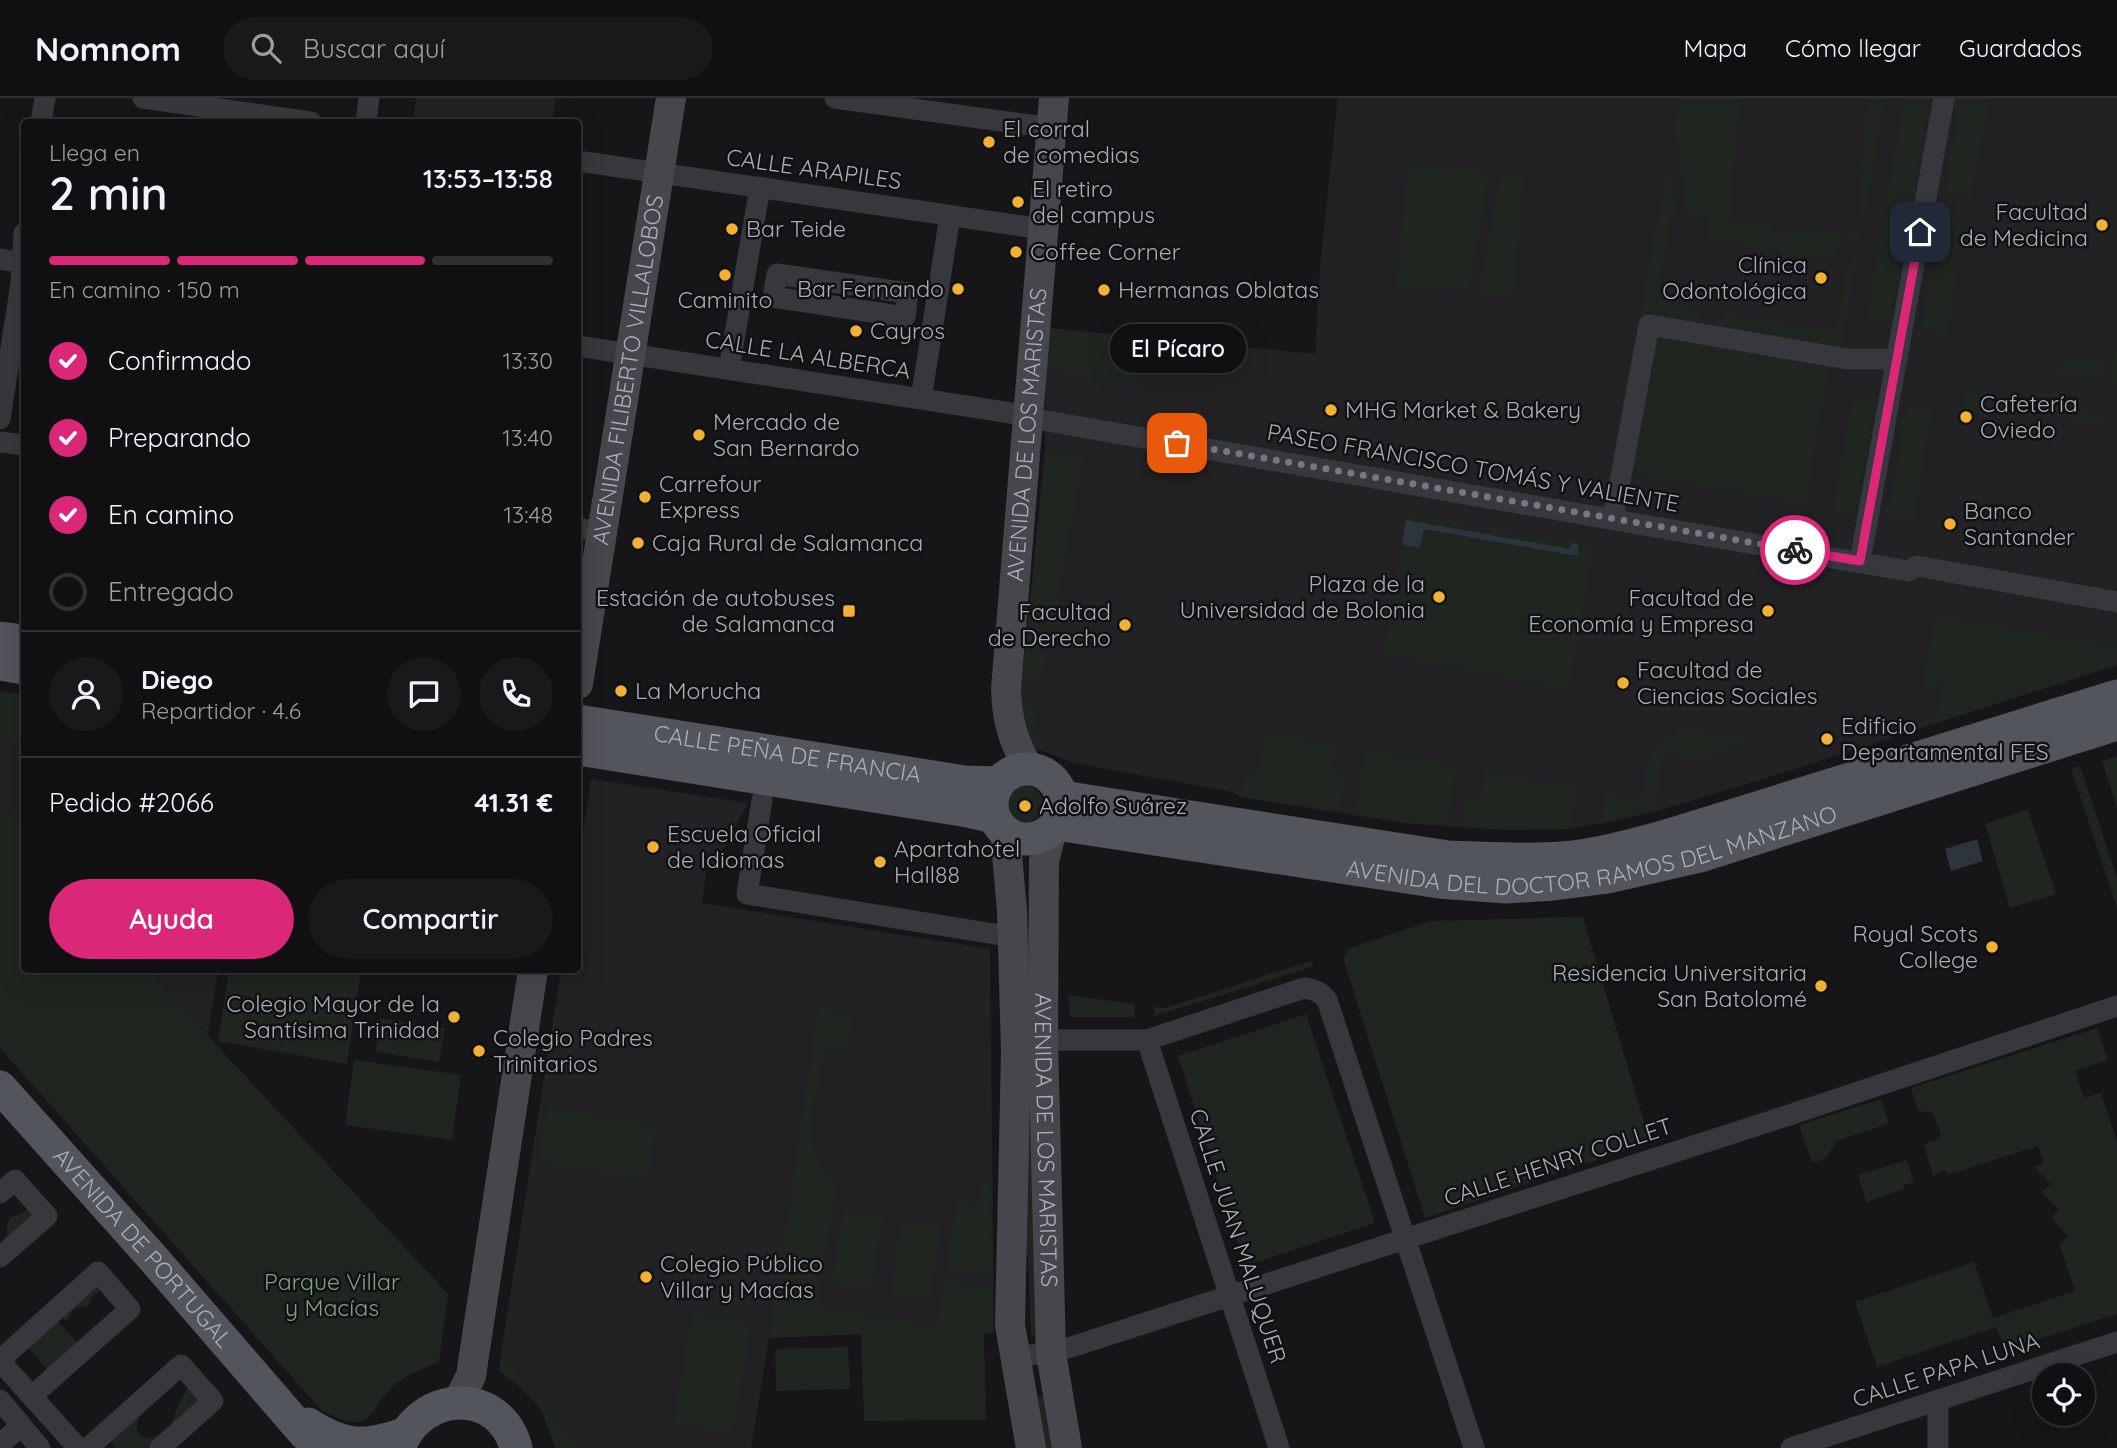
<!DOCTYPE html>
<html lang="es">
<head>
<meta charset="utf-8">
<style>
  :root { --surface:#101012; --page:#19191b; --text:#f1f3f6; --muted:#9c9d9f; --line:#303032; --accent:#db2777 }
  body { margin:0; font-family:Quicksand,sans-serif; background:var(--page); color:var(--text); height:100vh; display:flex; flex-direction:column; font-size:26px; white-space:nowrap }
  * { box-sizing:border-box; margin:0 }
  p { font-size:23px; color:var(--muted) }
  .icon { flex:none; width:38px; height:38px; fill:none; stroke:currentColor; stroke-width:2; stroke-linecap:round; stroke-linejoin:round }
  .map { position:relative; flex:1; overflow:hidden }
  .panel { position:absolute; left:21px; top:21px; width:560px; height:854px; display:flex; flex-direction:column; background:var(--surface); border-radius:7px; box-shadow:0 7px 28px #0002,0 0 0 2px var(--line) }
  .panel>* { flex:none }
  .buttons { position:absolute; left:2032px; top:1265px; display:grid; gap:14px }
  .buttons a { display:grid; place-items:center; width:63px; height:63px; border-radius:50%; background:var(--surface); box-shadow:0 7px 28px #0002,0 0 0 2px var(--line); font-size:35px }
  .pin { position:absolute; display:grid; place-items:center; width:60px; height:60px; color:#fff; margin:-30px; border-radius:14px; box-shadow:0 4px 10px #0006 }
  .courier { position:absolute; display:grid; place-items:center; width:70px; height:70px; margin:-35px; border:5px solid #db2777; border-radius:50%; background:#fff; color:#222; box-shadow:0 2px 9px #0007 }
  .bubble { position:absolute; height:49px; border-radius:24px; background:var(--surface); box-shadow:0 7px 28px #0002,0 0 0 2px var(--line); font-size:23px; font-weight:600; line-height:49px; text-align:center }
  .summary em { font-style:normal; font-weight:600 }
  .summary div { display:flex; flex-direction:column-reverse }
  .summary { display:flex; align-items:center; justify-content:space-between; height:119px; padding:0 28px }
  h1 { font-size:46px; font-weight:600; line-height:52px }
  .bar { display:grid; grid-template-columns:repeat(4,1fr); gap:10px 7px; align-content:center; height:84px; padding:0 28px }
  .bar i { height:9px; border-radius:5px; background:var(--line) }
  .bar .selected { background:var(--accent) }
  .bar p { grid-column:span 4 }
  .line { display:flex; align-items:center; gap:18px; padding:0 28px; border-top:2px solid var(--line) }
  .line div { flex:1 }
  .round { display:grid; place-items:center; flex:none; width:74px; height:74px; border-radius:37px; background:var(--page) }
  ol { padding:0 28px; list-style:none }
  li { display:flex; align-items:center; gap:21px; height:77px }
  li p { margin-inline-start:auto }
  li .icon { padding:7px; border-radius:50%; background:var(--accent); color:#fff; stroke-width:4 }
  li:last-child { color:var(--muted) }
  li i { width:38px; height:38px; border:4px solid var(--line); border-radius:50% }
  .cta { display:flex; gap:14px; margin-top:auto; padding:14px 28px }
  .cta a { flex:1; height:80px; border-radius:42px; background:var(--accent); color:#fff; font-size:28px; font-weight:600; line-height:80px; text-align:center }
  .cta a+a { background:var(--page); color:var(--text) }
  header { display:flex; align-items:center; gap:42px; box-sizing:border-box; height:98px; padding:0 35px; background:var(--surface); border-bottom:2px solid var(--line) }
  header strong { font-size:33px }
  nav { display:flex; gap:38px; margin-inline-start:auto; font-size:24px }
  .search { width:490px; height:63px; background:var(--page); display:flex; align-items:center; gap:18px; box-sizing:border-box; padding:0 24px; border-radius:38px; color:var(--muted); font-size:26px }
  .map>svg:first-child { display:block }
  .built { fill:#222225 }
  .green { fill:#1e261f }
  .water { fill:#2c353c }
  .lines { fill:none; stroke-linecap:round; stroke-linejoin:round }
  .street { stroke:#37383d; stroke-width:21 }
  .secondary { stroke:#45474d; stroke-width:30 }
  .primary { stroke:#53555c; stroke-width:33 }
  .done { stroke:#757880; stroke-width:7; stroke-dasharray:0 12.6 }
  .route { stroke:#db2777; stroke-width:9 }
  .poi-dot { fill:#f2b134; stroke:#111113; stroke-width:2.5 }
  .labels { text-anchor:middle; stroke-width:5; stroke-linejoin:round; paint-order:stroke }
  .poi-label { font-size:23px; fill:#a8adb8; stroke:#111113; text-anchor:start }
  .street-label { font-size:23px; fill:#a8adb8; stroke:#111113 }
  .park-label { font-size:23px; fill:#7fa381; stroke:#111113 }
</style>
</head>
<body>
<header>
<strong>Nomnom</strong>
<div class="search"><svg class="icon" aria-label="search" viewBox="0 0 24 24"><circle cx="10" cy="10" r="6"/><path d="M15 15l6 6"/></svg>Buscar aquí</div>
<nav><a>Mapa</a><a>Cómo llegar</a><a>Guardados</a></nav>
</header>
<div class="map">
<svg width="2117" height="1350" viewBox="0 0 2117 1350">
  <rect width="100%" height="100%" fill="#161618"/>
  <g class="built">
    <polygon points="416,0 556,0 552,24 437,24 413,21"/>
    <polygon points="1338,0 2117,0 2117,567 1757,683 1654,714 1570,731 1506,732 1405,725 1240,699 1233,694 1074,665 1032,649 1017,583 1022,583 1045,352 1046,272 1050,230 1315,256 1320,167"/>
    <polygon points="0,593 24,597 24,729 0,701"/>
    <polygon points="591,681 748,705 714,769 707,769 702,805 990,851 994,1235 861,1236 769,1240 751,1350 582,1350 501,1255 561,872 578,872 578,771"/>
    <polygon points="149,872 218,872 208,938"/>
  </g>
  <g class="green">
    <polygon points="1678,0 1740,0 1730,124 1773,127 1773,134 1781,135 1791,129 1861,136 1860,144 1844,143 1845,139 1842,138 1838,153 1828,163 1706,142 1709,123 1687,115 1678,48 1672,41"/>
    <polygon points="1867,0 1885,0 1863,129 1857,128"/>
    <polygon points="1904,0 1930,0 1890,229 1865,224"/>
    <polygon points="1961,0 1990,0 1972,100 1944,95"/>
    <polygon points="1407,64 1490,73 1469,195 1395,188"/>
    <polygon points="1667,67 1670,68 1676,115 1672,117 1656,201 1702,210 1700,224 1640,213"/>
    <polygon points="1501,73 1525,75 1513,199 1477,196"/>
    <polygon points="1940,123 1967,126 1947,238 1920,233"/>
    <polygon points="1851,155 1858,156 1841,249 1723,228 1726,214 1836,233 1846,171 1849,171"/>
    <polygon points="1050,230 1149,240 1146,293 1046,272"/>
    <polygon points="2117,235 2117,288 2108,287"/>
    <polygon points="1656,239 1830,268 1806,408 1632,377"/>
    <polygon points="2069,256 2106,261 2102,285 2031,272 2032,268 2056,267"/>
    <polygon points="1967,289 2105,315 2102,329 1982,310 1980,315 1962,312"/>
    <polygon points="1852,300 1876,303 1855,417 1832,413"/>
    <polygon points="1906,309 1933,313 1913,426 1886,422"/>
    <polygon points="1045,352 1084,359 1043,579 1032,584 1022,584"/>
    <polygon points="1407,414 1595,447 1569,592 1382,558 1402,447 1420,450 1424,431 1576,458 1572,445 1571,451 1406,422"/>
    <polygon points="1935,515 2117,548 2117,567 1935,625 1942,586 1921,593"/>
    <polygon points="0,593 24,597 24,645 0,641"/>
    <polygon points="1016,602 1031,606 1037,613 1034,637 1041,654 1032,649"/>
    <polygon points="1676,626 1745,639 1745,645 1718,654 1719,658 1702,664 1664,657 1654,714 1600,726 1604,693 1637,699 1641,697 1650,653 1675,634"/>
    <polygon points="1265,634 1338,646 1333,672 1347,675 1340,714 1240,699 1244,676 1254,676 1259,670"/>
    <polygon points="1365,651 1458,667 1447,728 1405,725 1354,717"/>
    <polygon points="2117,658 2117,710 2102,663"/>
    <polygon points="2080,668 2117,780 2117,810 2071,671"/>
    <polygon points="1485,672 1578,689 1570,731 1506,732 1461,729 1466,696 1480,699"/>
    <circle cx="1025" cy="706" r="18"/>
    <path d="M 0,701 L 24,729 L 24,872 L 149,872 L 208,938 L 448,1196 L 439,1264 C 421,1271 400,1279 387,1294 C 377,1305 371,1327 352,1324 C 343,1323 331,1317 322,1313 L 0,950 Z"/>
    <polygon points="2028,711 2056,796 2010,810 1985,726"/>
    <polygon points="1583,819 1650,1044 1425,1120 1343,860 1348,851 1430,823"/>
    <polygon points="1023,820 1030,836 1036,1241 1031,1236 1028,1158 1022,1146"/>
    <polygon points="1313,862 1312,869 1154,918 1154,909 1165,910"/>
    <polygon points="229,872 361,872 347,966 218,943"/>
    <polygon points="1068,897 1135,906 1134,919 1070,919"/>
    <path d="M 818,909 L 853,916 L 847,954 L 826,950 C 822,973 811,1011 811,1033 C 812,1052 824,1076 837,1088 L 818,1208 L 936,1228 L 944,1182 L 992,1188 L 994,1235 L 984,1236 L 986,1322 L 864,1323 L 861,1236 L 769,1240 Z"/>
    <polygon points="1306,916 1375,1125 1245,1168 1178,958"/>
    <polygon points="380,920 445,930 439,964 376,954"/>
    <polygon points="2097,930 2108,962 2075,973 2084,1000 2101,995 2117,1044 2117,1216 2005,1252 1996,1229 1877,1269 1855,1204 1974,1164 1993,1220 2075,1193 2059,1146 2068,1138 2051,1120 2059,1112 2042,1094 2051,1086 2034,1069 2044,1065 2038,1048 1947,1077 1945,1072 1933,1078 1924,1046 1939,1041 1941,1037 1933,1015 1919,1013 1917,1010 1911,990"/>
    <polygon points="354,962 461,977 452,1042 345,1027"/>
    <polygon points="1881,1001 1888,1024 1885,1027 1836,1043 1827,1060 1815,1064 1811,1062 1799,1027"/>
    <polygon points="547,1007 657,1027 647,1085 537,1065"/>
    <polygon points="1907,1062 1914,1085 1903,1087 1904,1091 1866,1104 1858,1077"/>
    <polygon points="991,1077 992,1178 945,1172 957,1103 978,1106 980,1087"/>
    <polygon points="28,1109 40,1116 7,1140 7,1127 10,1120 25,1114"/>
    <polygon points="843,1112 883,1118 871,1194 830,1187"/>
    <polygon points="901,1122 941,1128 930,1204 889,1197"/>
    <polygon points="100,1183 102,1192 93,1198 89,1207 73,1212 67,1223 62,1220"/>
    <polygon points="692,1214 752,1224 733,1337 673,1326"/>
    <polygon points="57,1222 79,1247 49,1274 27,1248"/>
    <polygon points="848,1249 850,1291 776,1293 775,1251"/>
    <polygon points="501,1255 582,1350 555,1350 541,1310 517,1286 499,1273"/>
    <polygon points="191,1284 206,1301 170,1332 177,1310"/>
    <polygon points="1050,1297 1058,1350 1042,1350 1033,1299"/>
    <polygon points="137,1317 139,1320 136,1331 140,1337 146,1341 157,1338 159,1341 149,1350 116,1350 109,1342"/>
  </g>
  <g class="water">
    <polygon points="1406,422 1570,451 1572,445 1579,446 1577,458 1424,431 1420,450 1402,447"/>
    <polygon points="1977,741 1983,763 1951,773 1945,751"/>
  </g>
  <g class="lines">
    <g class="street">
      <polyline points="143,0 311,24"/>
      <polyline points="835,0 1051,30"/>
      <polyline points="41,24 45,0"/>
      <polyline points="366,24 369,0"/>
      <polyline points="578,63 1042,131"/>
      <polyline points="0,161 24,165"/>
      <polygon points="777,176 908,195 905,219 773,199"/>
      <polyline points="578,248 1011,315 1041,322 1908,473 1917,468 2117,504"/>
      <polyline points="729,271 760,89"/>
      <polyline points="921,301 950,118"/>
      <polyline points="0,321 21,185 24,135"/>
      <polyline points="0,344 24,347"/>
      <polyline points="1613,421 1649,227 1848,261 1897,261"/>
      <polyline points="578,430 602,434"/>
      <polyline points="1860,463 1944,0"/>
      <polyline points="762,702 747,796 1013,839"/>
      <path d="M 1043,942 L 1147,942 L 1304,890 C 1314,891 1321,894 1327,902 L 1474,1350"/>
      <polyline points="1147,942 1279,1350"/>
      <polyline points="0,1095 15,1082 47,1118 0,1159"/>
      <polyline points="1014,1260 1065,1251 1786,1018 2117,908"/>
      <polyline points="0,1262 98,1174 130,1211 32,1298"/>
      <polyline points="0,1263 78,1350"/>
      <polyline points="0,1302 40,1350"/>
      <polyline points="0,1346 21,1328"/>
      <polyline points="88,1350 181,1267 213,1303 160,1350"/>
      <polyline points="1791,1350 2117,1244"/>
      <polyline points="1938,1350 1938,1302"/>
    </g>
    <g class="secondary">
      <path id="s1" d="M 578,586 L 671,0"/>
      <path id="s2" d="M 1028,670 C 1013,642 1007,623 1006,591 L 1054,0"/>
      <path id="s3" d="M 1052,731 L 1044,763 L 1043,942 L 1051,1255 L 1067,1350"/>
      <polyline points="1005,734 1012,813 1016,954 1010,1227 1031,1350"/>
      <polyline points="457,1305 471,1278 473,1264 533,872"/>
    </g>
    <g class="primary">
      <polyline points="0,540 24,543"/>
      <polyline points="0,566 24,570"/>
      <path id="s4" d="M 578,623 L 965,684 L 998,685"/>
      <polyline points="578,651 962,712 994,719"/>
      <circle cx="1027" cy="706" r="35"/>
      <path d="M 1062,699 L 1448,759 C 1486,760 1524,763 1562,760 C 1596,757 1630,748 1663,739 L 2117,598"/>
      <path id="s5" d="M 1056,726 L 1439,784 L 1506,789 L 1554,786 L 1608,779 L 1700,758 L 2117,626"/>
      <path id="s6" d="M 0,989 L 152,1159 L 305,1336 L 326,1350"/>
      <path d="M 308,1326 C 344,1349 363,1350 404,1336"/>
      <path d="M 399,1350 C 421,1291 500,1289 516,1350"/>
    </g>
  </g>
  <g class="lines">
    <polyline class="done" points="1177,345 1795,452"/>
    <polyline class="route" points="1795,452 1860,463 1920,134"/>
  </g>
  <g class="poi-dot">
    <circle cx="989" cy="44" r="7"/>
    <circle cx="1018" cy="104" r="7"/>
    <circle cx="2102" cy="127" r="7"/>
    <circle cx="732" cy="131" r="7"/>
    <circle cx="1016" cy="154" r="7"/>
    <circle cx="725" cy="177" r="7"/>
    <circle cx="1821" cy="180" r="7"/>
    <circle cx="958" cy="191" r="7"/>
    <circle cx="1104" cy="192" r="7"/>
    <circle cx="856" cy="233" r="7"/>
    <circle cx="1331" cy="312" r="7"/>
    <circle cx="1966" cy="319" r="7"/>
    <circle cx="699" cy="337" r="7"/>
    <circle cx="645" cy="399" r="7"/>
    <circle cx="1950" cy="426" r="7"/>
    <circle cx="638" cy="445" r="7"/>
    <circle cx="1439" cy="499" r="7"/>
    <rect x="842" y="506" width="14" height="14" rx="3.5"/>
    <circle cx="1768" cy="513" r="7"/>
    <circle cx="1125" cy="527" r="7"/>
    <circle cx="1623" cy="585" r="7"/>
    <circle cx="621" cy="593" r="7"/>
    <circle cx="1827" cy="641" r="7"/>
    <circle cx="1025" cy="708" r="7"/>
    <circle cx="653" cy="749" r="7"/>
    <circle cx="880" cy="764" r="7"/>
    <circle cx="1992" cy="849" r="7"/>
    <circle cx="1821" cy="888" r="7"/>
    <circle cx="454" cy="919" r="7"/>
    <circle cx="479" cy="953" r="7"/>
    <circle cx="646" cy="1179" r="7"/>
  </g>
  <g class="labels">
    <g class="poi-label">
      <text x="1003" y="39">El corral<tspan x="1003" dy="26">de comedias</tspan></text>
      <text x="1032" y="99">El retiro<tspan x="1032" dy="26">del campus</tspan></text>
      <text x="2088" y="122" text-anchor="end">Facultad<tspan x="2088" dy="26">de Medicina</tspan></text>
      <text x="746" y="139">Bar Teide</text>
      <text x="1030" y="162">Coffee Corner</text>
      <text x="1807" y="175" text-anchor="end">Clínica<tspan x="1807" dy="26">Odontológica</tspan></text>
      <text x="944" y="199" text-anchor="end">Bar Fernando</text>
      <text x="1118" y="200">Hermanas Oblatas</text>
      <text x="725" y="210" text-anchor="middle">Caminito</text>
      <text x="870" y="241">Cayros</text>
      <text x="1980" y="314">Cafetería<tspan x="1980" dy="26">Oviedo</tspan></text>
      <text x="1345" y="320">MHG Market &amp; Bakery</text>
      <text x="713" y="332">Mercado de<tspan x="713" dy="26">San Bernardo</tspan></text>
      <text x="659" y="394">Carrefour<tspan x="659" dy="26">Express</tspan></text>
      <text x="1964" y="421">Banco<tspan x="1964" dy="26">Santander</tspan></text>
      <text x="652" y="453">Caja Rural de Salamanca</text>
      <text x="1425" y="494" text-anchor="end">Plaza de la<tspan x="1425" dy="26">Universidad de Bolonia</tspan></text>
      <text x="835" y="508" text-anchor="end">Estación de autobuses<tspan x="835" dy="26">de Salamanca</tspan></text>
      <text x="1754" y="508" text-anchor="end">Facultad de<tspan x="1754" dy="26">Economía y Empresa</tspan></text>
      <text x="1111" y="522" text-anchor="end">Facultad<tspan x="1111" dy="26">de Derecho</tspan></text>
      <text x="1637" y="580">Facultad de<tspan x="1637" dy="26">Ciencias Sociales</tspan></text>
      <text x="635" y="601">La Morucha</text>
      <text x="1841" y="636">Edificio<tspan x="1841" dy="26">Departamental FES</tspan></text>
      <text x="1039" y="716">Adolfo Suárez</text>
      <text x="667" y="744">Escuela Oficial<tspan x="667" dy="26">de Idiomas</tspan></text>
      <text x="894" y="759">Apartahotel<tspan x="894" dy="26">Hall88</tspan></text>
      <text x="1978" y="844" text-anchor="end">Royal Scots<tspan x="1978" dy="26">College</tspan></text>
      <text x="1807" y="883" text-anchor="end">Residencia Universitaria<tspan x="1807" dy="26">San Batolomé</tspan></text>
      <text x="440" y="914" text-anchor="end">Colegio Mayor de la<tspan x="440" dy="26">Santísima Trinidad</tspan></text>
      <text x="493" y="948">Colegio Padres<tspan x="493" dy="26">Trinitarios</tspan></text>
      <text x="660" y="1174">Colegio Público<tspan x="660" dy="26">Villar y Macías</tspan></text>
    </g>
    <g class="street-label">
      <text transform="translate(814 71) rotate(8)" y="8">CALLE ARAPILES</text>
      <text transform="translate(808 257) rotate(9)" y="8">CALLE LA ALBERCA</text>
      <text dy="8" stroke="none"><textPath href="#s1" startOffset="318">AVENIDA FILIBERTO VILLALOBOS</textPath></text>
      <text dy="8" stroke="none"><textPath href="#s2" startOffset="338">AVENIDA DE LOS MARISTAS</textPath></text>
      <text transform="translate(1473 370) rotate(10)" y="8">PASEO FRANCISCO TOMÁS Y VALIENTE</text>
      <text dy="8" stroke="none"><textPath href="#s4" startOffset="212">CALLE PEÑA DE FRANCIA</textPath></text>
      <text dy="8" stroke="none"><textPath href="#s5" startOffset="544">AVENIDA DEL DOCTOR RAMOS DEL MANZANO</textPath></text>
      <text dy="8" stroke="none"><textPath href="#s3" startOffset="312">AVENIDA DE LOS MARISTAS</textPath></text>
      <text transform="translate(1558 1064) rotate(-18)" y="8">CALLE HENRY COLLET</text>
      <text transform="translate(1238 1138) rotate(72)" y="8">CALLE JUAN MALUQUER</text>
      <text dy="8" stroke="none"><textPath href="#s6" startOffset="215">AVENIDA DE PORTUGAL</textPath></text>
      <text transform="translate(1946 1272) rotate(-18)" y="8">CALLE PAPA LUNA</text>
    </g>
    <g class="park-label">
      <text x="332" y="1192">Parque Villar<tspan x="332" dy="26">y Macías</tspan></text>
    </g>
  </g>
</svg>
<div class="buttons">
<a><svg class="icon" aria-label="locate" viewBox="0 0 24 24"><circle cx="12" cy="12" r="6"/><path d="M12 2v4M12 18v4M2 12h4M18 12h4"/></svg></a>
</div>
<div class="pin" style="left:1177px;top:345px;background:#ea580c"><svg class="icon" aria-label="bag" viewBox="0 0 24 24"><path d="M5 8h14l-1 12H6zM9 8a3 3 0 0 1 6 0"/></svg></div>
<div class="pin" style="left:1920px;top:134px;background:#1f2937"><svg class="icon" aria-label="home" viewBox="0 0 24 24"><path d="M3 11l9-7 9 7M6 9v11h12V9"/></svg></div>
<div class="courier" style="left:1795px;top:452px"><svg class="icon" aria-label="bike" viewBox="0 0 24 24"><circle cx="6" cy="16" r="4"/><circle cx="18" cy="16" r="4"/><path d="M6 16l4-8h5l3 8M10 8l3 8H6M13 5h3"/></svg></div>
<div class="bubble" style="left:1110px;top:226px;width:136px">El Pícaro</div>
<section class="panel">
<div class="summary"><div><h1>2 min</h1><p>Llega en</p></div><em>13:53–13:58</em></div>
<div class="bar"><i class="selected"></i><i class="selected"></i><i class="selected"></i><i></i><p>En camino · 150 m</p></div>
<ol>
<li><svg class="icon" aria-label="check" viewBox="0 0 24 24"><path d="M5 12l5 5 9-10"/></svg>Confirmado<p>13:30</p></li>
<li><svg class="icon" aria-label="check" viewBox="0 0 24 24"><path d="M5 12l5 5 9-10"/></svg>Preparando<p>13:40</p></li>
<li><svg class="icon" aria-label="check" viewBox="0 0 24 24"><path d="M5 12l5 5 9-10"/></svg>En camino<p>13:48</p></li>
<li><i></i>Entregado</li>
</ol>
<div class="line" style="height:126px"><a class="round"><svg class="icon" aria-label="person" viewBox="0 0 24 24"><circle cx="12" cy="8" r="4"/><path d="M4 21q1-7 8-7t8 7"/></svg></a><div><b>Diego</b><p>Repartidor · 4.6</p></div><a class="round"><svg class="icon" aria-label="chat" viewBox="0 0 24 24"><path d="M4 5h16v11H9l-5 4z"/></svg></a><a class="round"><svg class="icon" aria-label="phone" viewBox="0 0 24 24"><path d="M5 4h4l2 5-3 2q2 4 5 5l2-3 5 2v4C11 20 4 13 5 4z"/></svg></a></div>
<div class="line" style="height:91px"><div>Pedido #2066</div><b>41.31 €</b></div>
<div class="cta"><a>Ayuda</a><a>Compartir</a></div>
</section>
</div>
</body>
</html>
